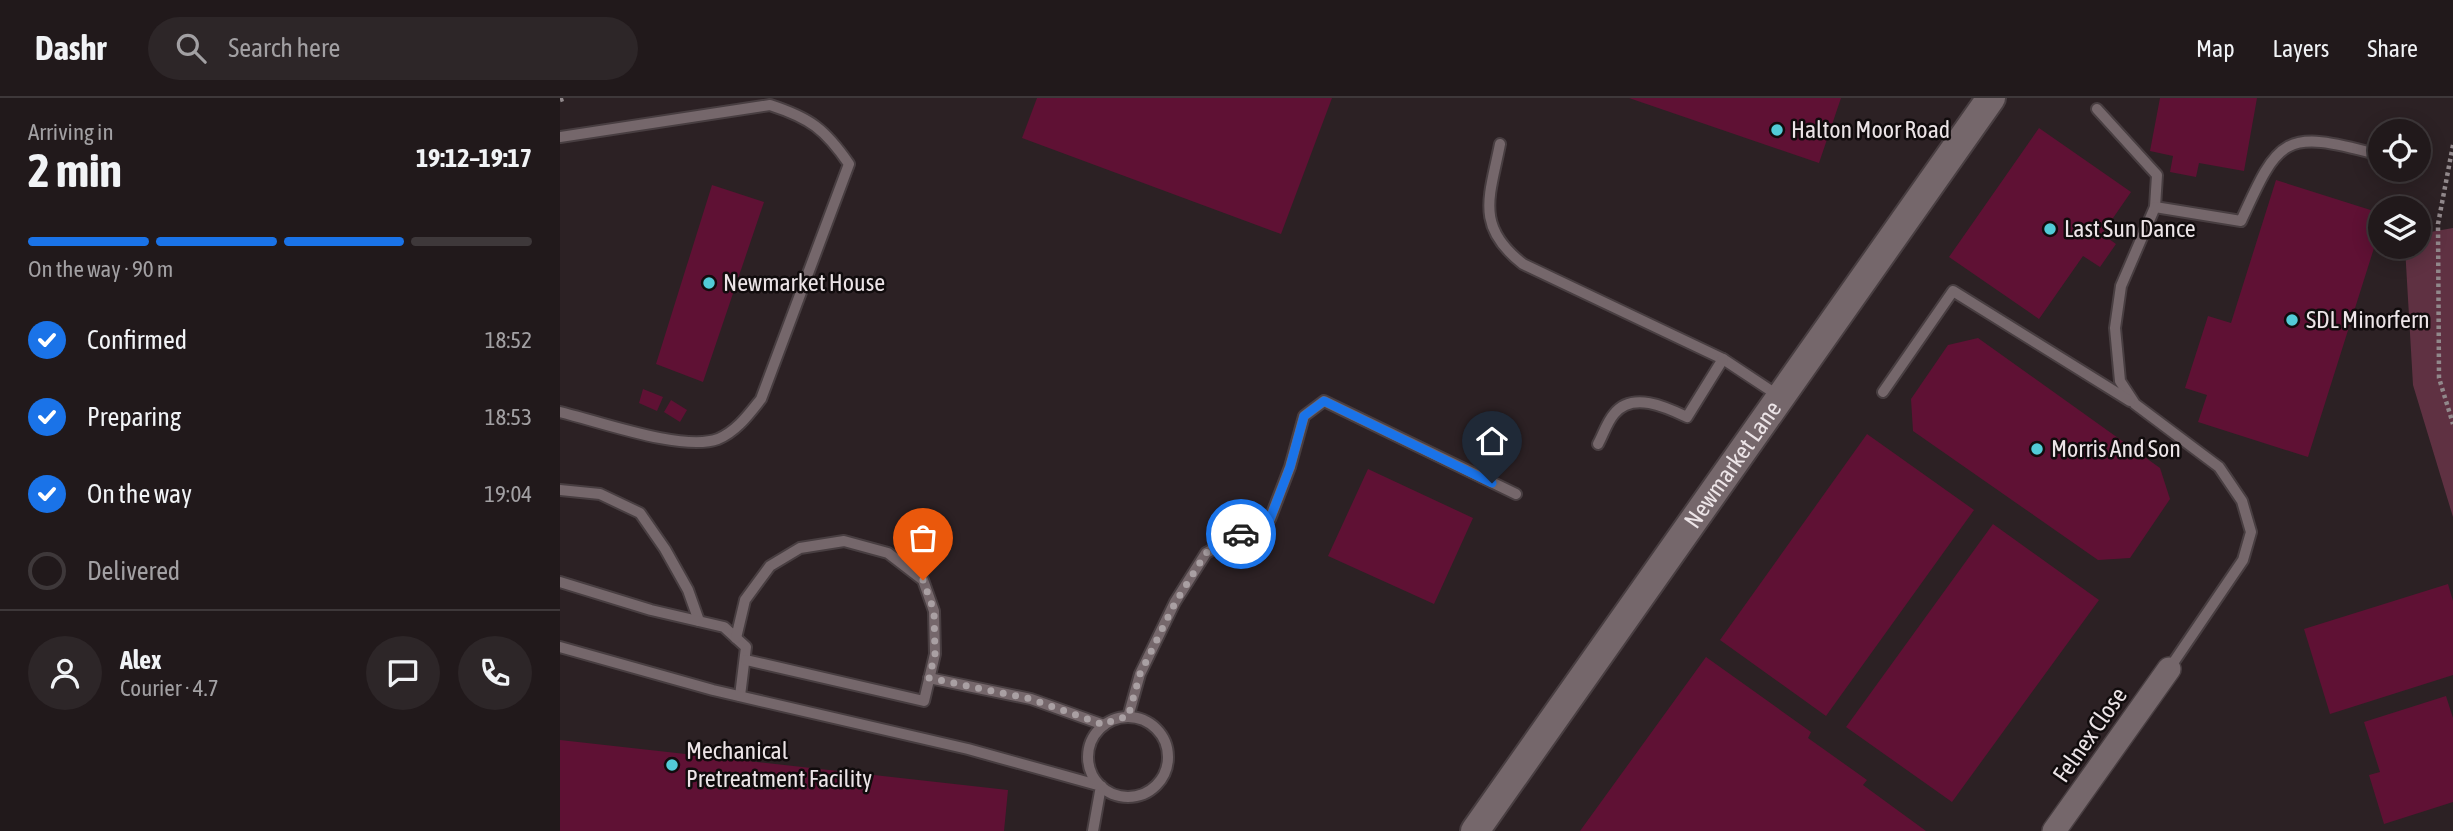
<!DOCTYPE html>
<html lang="en">
<head>
<meta charset="utf-8">
<style>
  :root { --surface:#21191b; --page:#2d2628; --text:#f1f3f6; --muted:#a2a0a3; --line:#3e383a; --accent:#1a73e8 }
  body { margin:0; font-family:"Asap Condensed",sans-serif; background:var(--page); color:var(--text); height:100vh; display:flex; flex-direction:column; font-size:26px; white-space:nowrap }
  * { box-sizing:border-box; margin:0 }
  p { font-size:23px; color:var(--muted) }
  .icon { flex:none; width:38px; height:38px; fill:none; stroke:currentColor; stroke-width:2; stroke-linecap:round; stroke-linejoin:round }
  .map { position:relative; flex:1; overflow:hidden }
  .panel { display:flex; flex-direction:column; background:var(--surface); width:560px }
  .panel>* { flex:none }
  .controls { position:absolute; left:1808px; top:21px; display:grid; gap:14px }
  .controls a { display:grid; place-items:center; width:63px; height:63px; border-radius:50%; background:var(--surface); box-shadow:0 4px 18px #0003,0 0 0 2px var(--line); font-size:35px }
  .pin { position:absolute; display:grid; place-items:center; width:60px; height:60px; color:#fff; margin:-72px -30px; border-radius:50% 50% 50% 0; rotate:-45deg; box-shadow:0 0 7px #0007 }
  .pin .icon { rotate:45deg }
  .courier { position:absolute; display:grid; place-items:center; width:70px; height:70px; margin:-35px; border:5px solid #1a73e8; border-radius:50%; background:#fff; color:#222; box-shadow:0 2px 9px #0007 }
  .head em { font-style:normal; font-weight:700 }
  .head div { display:flex; flex-direction:column-reverse }
  .head { display:flex; align-items:center; justify-content:space-between; height:119px; padding:0 28px }
  h1 { font-size:46px; font-weight:700; line-height:52px }
  .bar { display:grid; grid-template-columns:repeat(4,1fr); gap:10px 7px; align-content:center; height:84px; padding:0 28px }
  .bar i { height:9px; border-radius:5px; background:var(--line) }
  .bar .active { background:var(--accent) }
  .bar p { grid-column:span 4 }
  .line { display:flex; align-items:center; gap:18px; padding:0 28px; border-top:2px solid var(--line) }
  .line div { flex:1 }
  .round { display:grid; place-items:center; flex:none; width:74px; height:74px; border-radius:37px; background:var(--page) }
  ol { padding:0 28px; list-style:none }
  li { display:flex; align-items:center; gap:21px; height:77px }
  li p { margin-inline-start:auto }
  li .icon { padding:7px; border-radius:50%; background:var(--accent); color:#fff; stroke-width:4 }
  li:last-child { color:var(--muted) }
  li i { width:38px; height:38px; border:4px solid var(--line); border-radius:50% }
  header { display:flex; align-items:center; gap:42px; box-sizing:border-box; height:98px; padding:0 35px; background:var(--surface); border-bottom:2px solid var(--line) }
  header strong { font-size:33px }
  nav { display:flex; gap:38px; margin-inline-start:auto; font-size:24px }
  .search { width:490px; height:63px; background:var(--page); display:flex; align-items:center; gap:18px; box-sizing:border-box; padding:0 24px; border-radius:38px; color:var(--muted); font-size:26px }
  main { display:flex; flex:1; min-height:0 }
  .map>svg:first-child { display:block }
  .green { fill:#5f3142 }
  .building { fill:#5f1134 }
  .lines { fill:none; stroke-linecap:round; stroke-linejoin:round }
  .service-casing { stroke:#483e41; stroke-width:14 }
  .minor-casing { stroke:#483e41; stroke-width:26 }
  .tertiary-casing { stroke:#483e41; stroke-width:32 }
  .path { stroke:#91888b; stroke-width:4.5; stroke-dasharray:3.5 3.5; stroke-linecap:butt }
  .service { stroke:#75676b; stroke-width:10 }
  .minor { stroke:#75676b; stroke-width:23 }
  .tertiary { stroke:#75676b; stroke-width:28 }
  .done { stroke:#a9a0a3; stroke-width:7; stroke-dasharray:0 12.6 }
  .route { stroke:#1a73e8; stroke-width:9 }
  .poi-dot { fill:#52cbd7; stroke:#110c0d; stroke-width:2.5 }
  .labels { text-anchor:middle; stroke-width:5; stroke-linejoin:round; paint-order:stroke }
  .poi-label { font-size:24px; fill:#ece4e7; stroke:#110c0d; text-anchor:start }
  .street-label { font-size:24px; fill:#ece4e7; stroke:#110c0d }
</style>
</head>
<body>
<header>
<strong>Dashr</strong>
<div class="search"><svg class="icon" aria-label="search" viewBox="0 0 24 24"><circle cx="10" cy="10" r="6"/><path d="M15 15l6 6"/></svg>Search here</div>
<nav><a>Map</a><a>Layers</a><a>Share</a></nav>
</header>
<main>
<section class="panel">
<div class="head"><div><h1>2 min</h1><p>Arriving in</p></div><em>19:12–19:17</em></div>
<div class="bar"><i class="active"></i><i class="active"></i><i class="active"></i><i></i><p>On the way · 90 m</p></div>
<ol>
<li><svg class="icon" aria-label="check" viewBox="0 0 24 24"><path d="M5 12l5 5 9-10"/></svg>Confirmed<p>18:52</p></li>
<li><svg class="icon" aria-label="check" viewBox="0 0 24 24"><path d="M5 12l5 5 9-10"/></svg>Preparing<p>18:53</p></li>
<li><svg class="icon" aria-label="check" viewBox="0 0 24 24"><path d="M5 12l5 5 9-10"/></svg>On the way<p>19:04</p></li>
<li><i></i>Delivered</li>
</ol>
<div class="line" style="height:126px"><a class="round"><svg class="icon" aria-label="person" viewBox="0 0 24 24"><circle cx="12" cy="8" r="4"/><path d="M4 21q1-7 8-7t8 7"/></svg></a><div><b>Alex</b><p>Courier · 4.7</p></div><a class="round"><svg class="icon" aria-label="chat" viewBox="0 0 24 24"><path d="M4 5h16v11H9l-5 4z"/></svg></a><a class="round"><svg class="icon" aria-label="phone" viewBox="0 0 24 24"><path d="M5 4h4l2 5-3 2q2 4 5 5l2-3 5 2v4C11 20 4 13 5 4z"/></svg></a></div>
</section>
<div class="map">
<svg width="1893" height="733" viewBox="0 0 1893 733">
  <rect width="100%" height="100%" fill="#2c2124"/>
  <polygon class="green" points="1893,130 1893,419 1853,287 1845,149 1858,149 1859,136"/>
  <g class="building">
    <polygon points="477,0 772,0 721,136 462,40"/>
    <polygon points="1069,0 1281,0 1259,65"/>
    <polygon points="1600,0 1697,0 1684,73 1639,65 1636,79 1610,74 1613,58 1590,53"/>
    <polygon points="1479,30 1571,94 1542,136 1556,146 1540,169 1523,158 1479,221 1389,159"/>
    <polygon points="1716,82 1820,115 1820,131 1748,359 1638,324 1647,297 1625,290 1648,218 1671,225"/>
    <polygon points="152,87 204,104 143,284 96,266"/>
    <polygon points="1418,240 1600,370 1610,401 1570,460 1538,462 1353,333 1351,301 1388,247"/>
    <polygon points="83,291 103,299 97,313 79,305"/>
    <polygon points="111,302 127,312 120,324 104,314"/>
    <polygon points="1307,336 1414,412 1266,618 1160,542"/>
    <polygon points="808,371 913,420 874,506 768,458"/>
    <polygon points="1433,426 1539,502 1392,704 1286,629"/>
    <polygon points="1888,486 1893,503 1893,577 1770,616 1744,531"/>
    <polygon points="1146,559 1251,634 1248,640 1307,682 1303,687 1366,733 1020,733"/>
    <polygon points="1886,598 1893,620 1893,704 1824,726 1809,677 1820,674 1804,624"/>
    <polygon points="0,642 448,692 444,733 0,733"/>
  </g>
  <g class="lines">
    <g class="service-casing">
      <g id="service">
        <polyline points="1537,11 1597,77 1595,109 1561,188 1555,230 1560,283 1575,306 1659,369 1682,403 1691,434 1683,462 1609,571"/>
        <path d="M 0,39 L 210,7 C 250,20 265,31 289,66 L 201,301 C 189,316 177,333 158,341 C 123,354 38,323 0,314"/>
        <path d="M 940,46 C 930,98 914,128 963,166 L 1163,261 L 1219,298"/>
        <path d="M 1595,109 L 1681,123 C 1719,39 1724,31 1816,56"/>
        <polyline points="1323,294 1393,193 1570,303"/>
        <path d="M 1038,346 C 1043,337 1047,324 1054,316 C 1072,293 1106,309 1127,319 L 1163,261"/>
        <polyline points="0,392 40,396 80,415 105,451 128,492 139,523"/>
        <polyline points="0,484 91,512 164,529 186,549 180,598"/>
        <polyline points="176,540 185,502 210,468 240,450 284,443 328,455 363,482 374,513 375,556 364,603 186,562"/>
        <polyline points="0,549 153,592 408,651 541,688 533,733"/>
        <polyline points="369,580 471,601 544,627"/>
        <polyline points="568,619 580,576 615,504 646,455 710,421 730,369 744,318 764,303 956,396"/>
        <circle cx="568" cy="659" r="40"/>
      </g>
    </g>
    <g class="minor-casing">
      <polyline id="minor" points="1494,733 1609,571"/>
    </g>
    <g class="tertiary-casing">
      <g id="tertiary">
        <path id="s1" d="M 915,733 L 1431,0"/>
      </g>
    </g>
    <g class="path">
      <polyline points="0,2 6,0"/>
      <polyline points="1893,47 1878,126 1879,280 1893,326"/>
    </g>
    <use href="#service" class="service"/>
    <use href="#minor" class="minor"/>
    <use href="#tertiary" class="tertiary"/>
  </g>
  <g class="lines">
    <polyline class="done" points="363,482 374,513 375,556 369,580 471,601 544,627 555,621 568,619 580,576 615,505 646,455 681,436"/>
    <polyline class="route" points="681,436 710,421 730,369 744,318 764,303 932,385"/>
  </g>
  <g class="poi-dot">
    <circle cx="1217" cy="32" r="7"/>
    <circle cx="1490" cy="131" r="7"/>
    <circle cx="149" cy="185" r="7"/>
    <circle cx="1732" cy="222" r="7"/>
    <circle cx="1477" cy="351" r="7"/>
    <circle cx="112" cy="667" r="7"/>
  </g>
  <g class="labels">
    <g class="poi-label">
      <text x="1231" y="40">Halton Moor Road</text>
      <text x="1504" y="139">Last Sun Dance</text>
      <text x="163" y="193">Newmarket House</text>
      <text x="1746" y="230">SDL Minorfern</text>
      <text x="1491" y="359">Morris And Son</text>
      <text x="126" y="661">Mechanical<tspan x="126" dy="28">Pretreatment Facility</tspan></text>
    </g>
    <g class="street-label">
      <text dy="8" stroke="none"><textPath href="#s1" startOffset="448">Newmarket Lane</textPath></text>
      <text transform="translate(1530 637) rotate(-55)" y="8">Felnex Close</text>
    </g>
  </g>
</svg>
<div class="controls">
<a><svg class="icon" aria-label="locate" viewBox="0 0 24 24"><circle cx="12" cy="12" r="6"/><path d="M12 2v4M12 18v4M2 12h4M18 12h4"/></svg></a>
<a><svg class="icon" aria-label="layers" viewBox="0 0 24 24"><path d="M12 4l9 5-9 5-9-5zM3 14l9 5 9-5"/></svg></a>
</div>
<div class="pin" style="left:363px;top:482px;background:#ea580c"><svg class="icon" aria-label="bag" viewBox="0 0 24 24"><path d="M5 8h14l-1 12H6zM9 8a3 3 0 0 1 6 0"/></svg></div>
<div class="pin" style="left:932px;top:385px;background:#1f2937"><svg class="icon" aria-label="home" viewBox="0 0 24 24"><path d="M3 11l9-7 9 7M6 9v11h12V9"/></svg></div>
<div class="courier" style="left:681px;top:436px"><svg class="icon" aria-label="car" viewBox="0 0 24 24"><path d="M5 17H2v-5l4-1 3-4h7l3 4 3 1v5h-3M9 17h6M6 11h13"/><circle cx="7" cy="17" r="2"/><circle cx="17" cy="17" r="2"/></svg></div>
</div>
</main>
</body>
</html>
